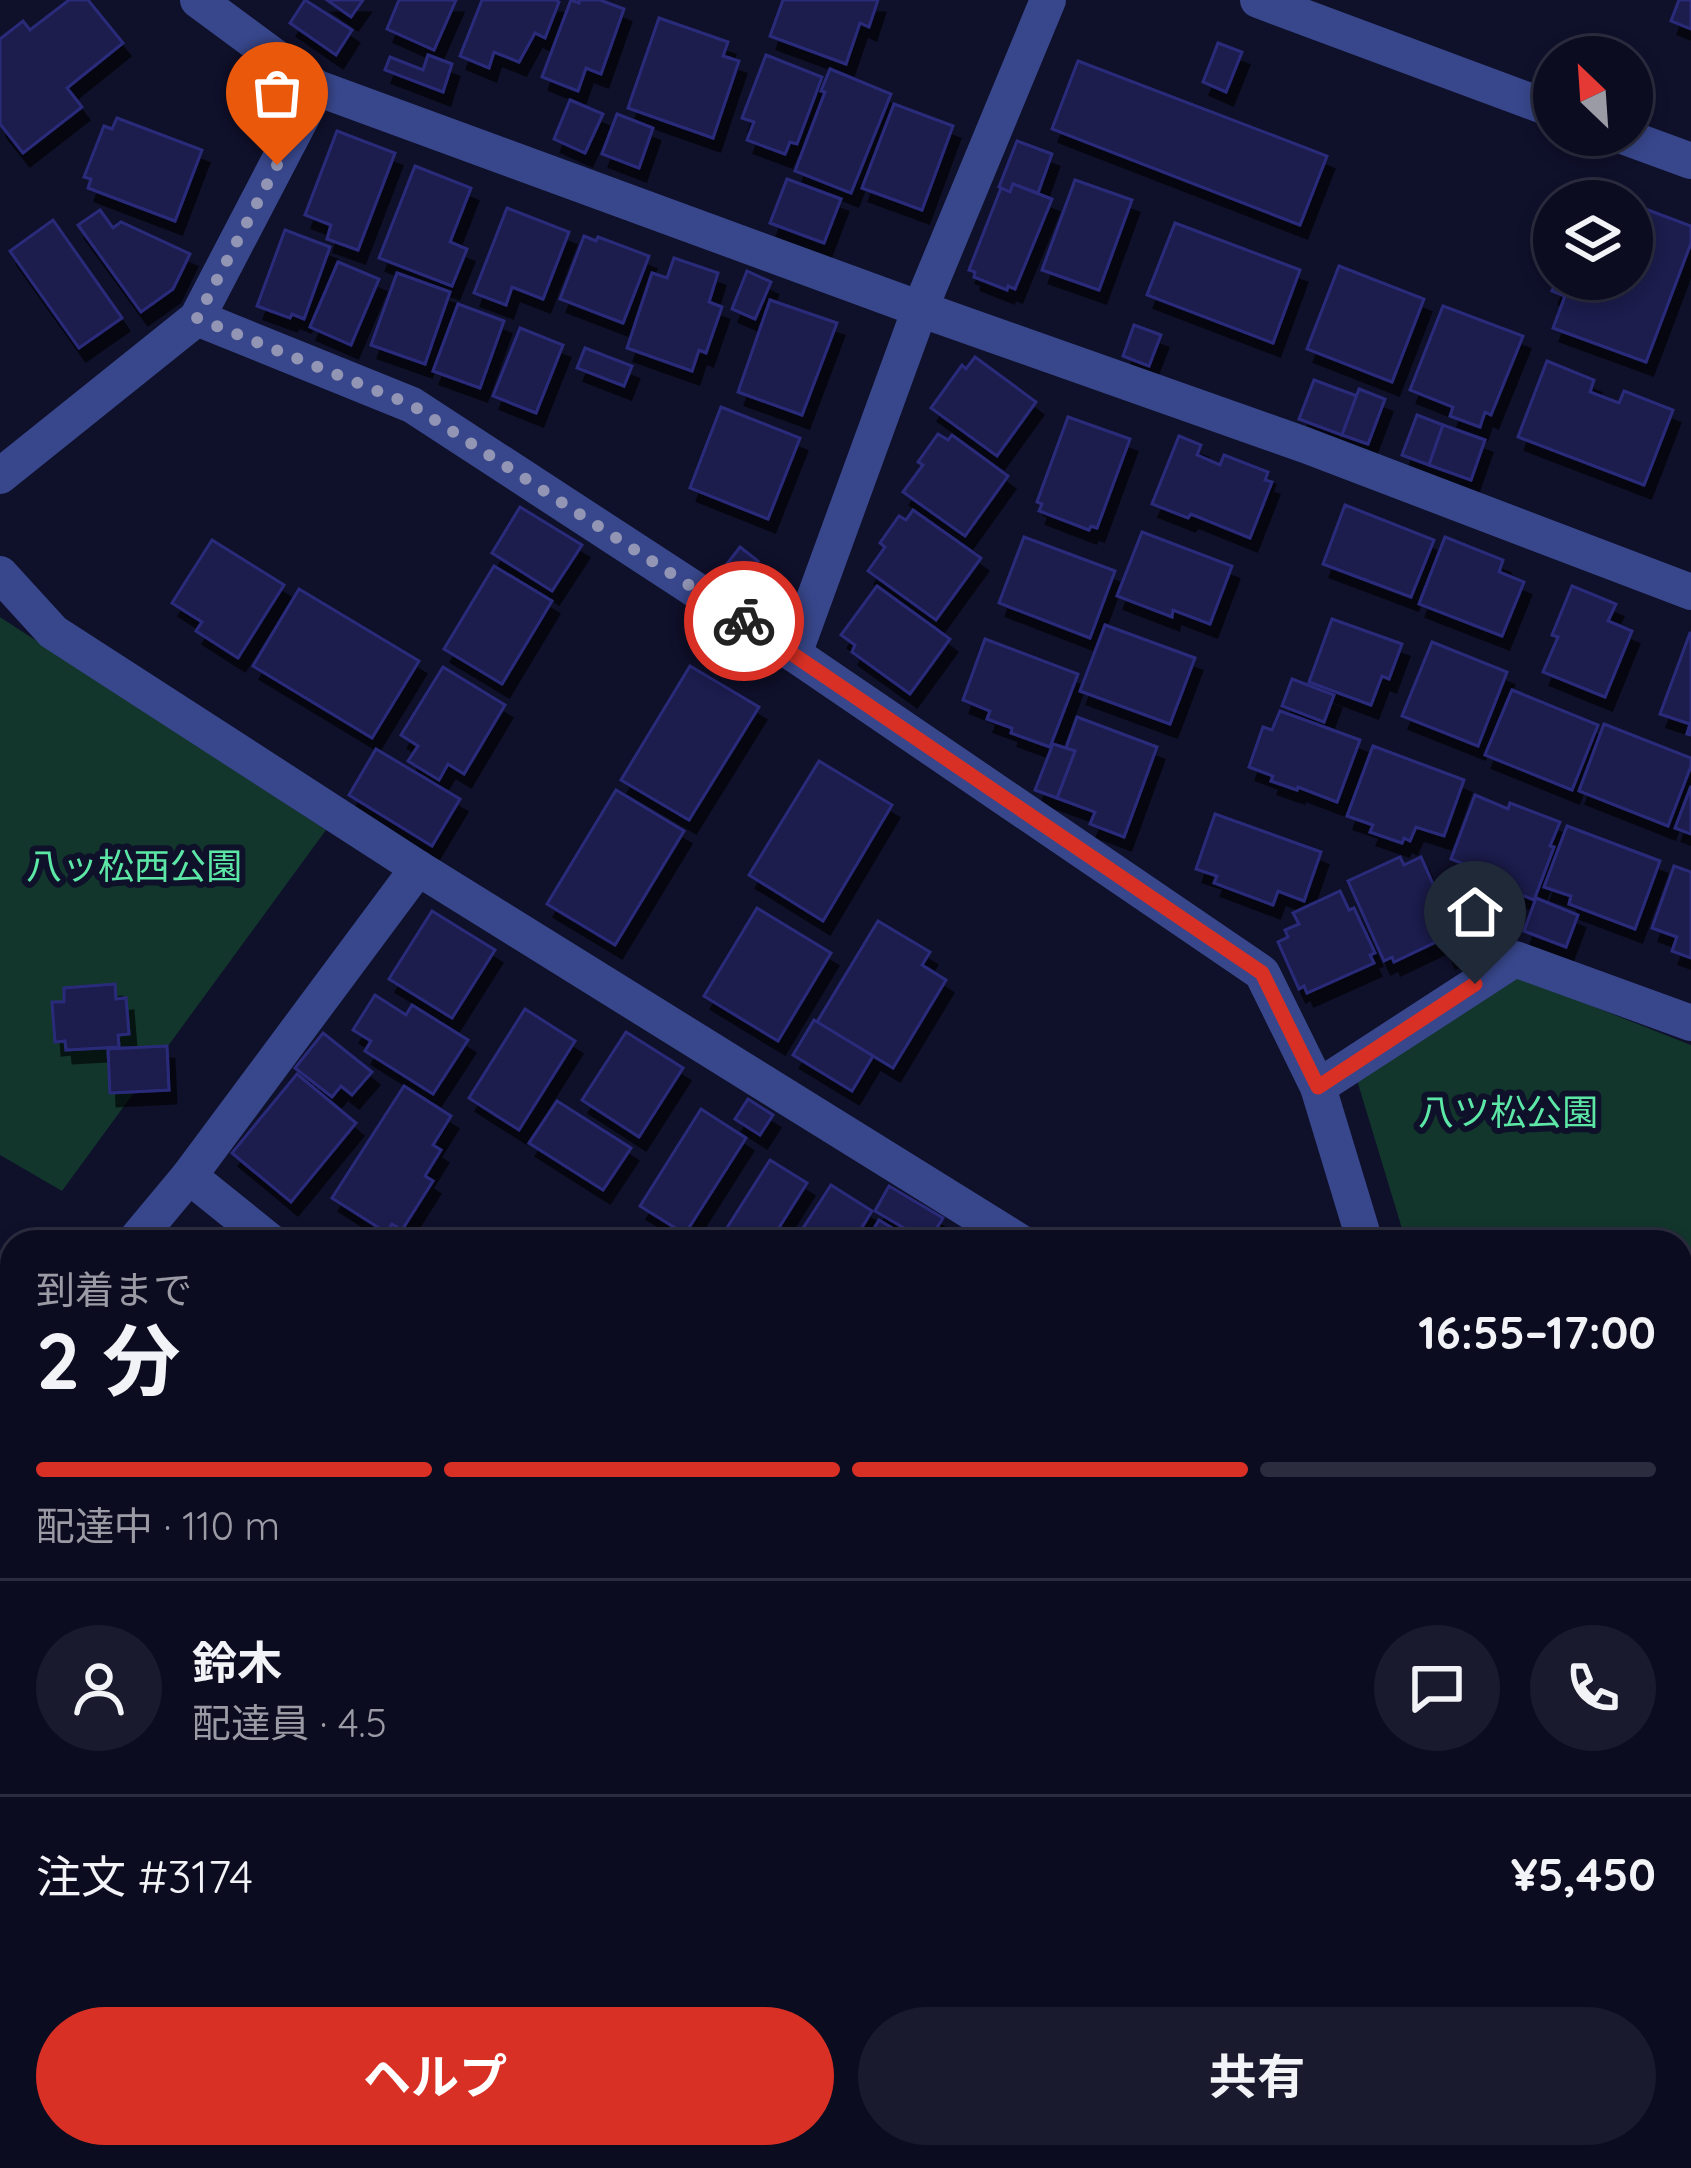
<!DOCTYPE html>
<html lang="ja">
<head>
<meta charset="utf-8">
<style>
  :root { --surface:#0b0c20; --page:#191a2d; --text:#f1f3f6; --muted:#9a9ba5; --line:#2b2c3e; --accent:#d93025 }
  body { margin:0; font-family:Quicksand,"Noto Sans JP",sans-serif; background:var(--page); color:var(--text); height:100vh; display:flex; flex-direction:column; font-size:45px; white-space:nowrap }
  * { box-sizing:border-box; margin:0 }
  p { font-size:39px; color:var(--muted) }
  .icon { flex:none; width:66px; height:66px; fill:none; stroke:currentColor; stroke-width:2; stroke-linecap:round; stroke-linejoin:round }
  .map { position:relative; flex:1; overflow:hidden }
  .panel { position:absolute; left:0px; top:1230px; width:1692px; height:939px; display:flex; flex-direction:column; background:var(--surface); border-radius:36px 36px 0 0; box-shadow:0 6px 18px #0003,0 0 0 3px var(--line) }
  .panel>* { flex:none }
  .needle { width:78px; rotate:335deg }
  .tools { position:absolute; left:1533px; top:36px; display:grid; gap:24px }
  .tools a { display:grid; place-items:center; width:120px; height:120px; border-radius:50%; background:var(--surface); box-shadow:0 6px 18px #0003,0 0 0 3px var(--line); font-size:60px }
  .pin { position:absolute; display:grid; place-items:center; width:102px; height:102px; color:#fff; margin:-123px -51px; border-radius:50% 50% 50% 0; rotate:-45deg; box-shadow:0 0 12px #0007 }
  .pin .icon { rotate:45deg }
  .courier { position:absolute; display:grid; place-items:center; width:120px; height:120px; margin:-60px; border:9px solid #d93025; border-radius:50%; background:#fff; color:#222; box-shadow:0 3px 15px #0007 }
  .overview em { font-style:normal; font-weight:700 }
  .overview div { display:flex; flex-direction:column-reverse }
  .overview { display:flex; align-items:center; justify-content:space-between; height:204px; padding:0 36px }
  h1 { font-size:78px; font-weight:700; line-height:90px }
  .bar { display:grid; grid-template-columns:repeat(4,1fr); gap:18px 12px; align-content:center; height:144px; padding:0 36px }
  .bar i { height:15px; border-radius:9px; background:var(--line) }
  .bar .current { background:var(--accent) }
  .bar p { grid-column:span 4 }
  .line { display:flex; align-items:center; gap:30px; padding:0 36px; border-top:3px solid var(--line) }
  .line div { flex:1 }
  .round { display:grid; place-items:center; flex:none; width:126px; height:126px; border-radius:63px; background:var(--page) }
  .primary-button { display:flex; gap:24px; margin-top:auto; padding:24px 36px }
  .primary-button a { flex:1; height:138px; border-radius:72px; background:var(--accent); color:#fff; font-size:48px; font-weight:700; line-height:138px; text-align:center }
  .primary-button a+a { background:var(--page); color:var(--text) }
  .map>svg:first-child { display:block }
  .green { fill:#12352c }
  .building { fill:#1a1b4d; stroke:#2b2c7a; stroke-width:3; filter:url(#shadow) }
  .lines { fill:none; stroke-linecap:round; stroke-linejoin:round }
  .minor { stroke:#38478c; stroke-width:36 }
  .done { stroke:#9295b4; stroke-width:12; stroke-dasharray:0 21.6 }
  .route { stroke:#d93025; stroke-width:15 }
  .labels { text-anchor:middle; stroke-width:12; stroke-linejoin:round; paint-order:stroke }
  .park-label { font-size:36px; fill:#5ce7a6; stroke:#0f102a }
</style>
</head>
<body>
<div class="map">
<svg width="1691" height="2168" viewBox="0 0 1691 2168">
  <defs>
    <filter id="shadow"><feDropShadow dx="7" dy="13" stdDeviation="0" flood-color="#0009"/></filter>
  </defs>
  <rect width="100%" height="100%" fill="#0f102a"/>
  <g class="green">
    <polygon points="0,617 326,830 62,1191 0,1155"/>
    <polygon points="1488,965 1691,1045 1691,1543 1680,1572 1680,1242 1406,1242 1353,1067"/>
  </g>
  <g class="building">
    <polygon points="69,0 88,0 123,43 67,88 82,107 23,153 0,124 0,39 23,21 30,30"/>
    <polygon points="305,0 352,30 336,55 290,23"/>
    <polygon points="327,0 363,0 351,17"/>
    <polygon points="399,0 456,0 434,50 387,29"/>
    <polygon points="482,0 555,0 559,2 545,38 535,33 519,62 494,52 489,68 460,56"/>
    <polygon points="571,0 579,3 579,0 600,0 624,9 601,74 586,68 578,91 542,77"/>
    <polygon points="783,0 878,0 869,27 860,23 846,64 770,36"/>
    <polygon points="1679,0 1691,0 1691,29 1671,21"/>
    <polygon points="659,18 728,42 723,56 739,61 713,138 628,108"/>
    <polygon points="1218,43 1242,52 1226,92 1203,82"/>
    <polygon points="428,55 452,64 443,92 385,70 390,57 423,70"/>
    <polygon points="766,55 822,77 797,144 790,142 785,154 747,140 754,122 742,118"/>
    <polygon points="1078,61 1327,156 1300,225 1052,129"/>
    <polygon points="830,69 891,94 851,193 795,171 825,92 821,91"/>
    <polygon points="570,100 603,114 585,153 554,139"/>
    <polygon points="894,104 953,126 922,210 862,188"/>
    <polygon points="617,114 653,128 639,168 602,154"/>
    <polygon points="117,118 202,150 175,221 88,188 91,179 84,177 104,126 112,129"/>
    <polygon points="337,131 395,153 358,250 327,239 331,225 305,215"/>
    <polygon points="1017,141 1052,154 1038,193 1013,184 1010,192 999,187"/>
    <polygon points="415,166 471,188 450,242 467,249 452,286 379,258"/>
    <polygon points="787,179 841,199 824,243 770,223"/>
    <polygon points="1075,180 1132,200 1099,290 1042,270"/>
    <polygon points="1013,184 1052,199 1015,289 1008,286 1007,290 974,277 975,272 969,270 1001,188 1010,192"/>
    <polygon points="1632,204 1691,226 1691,243 1646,362 1553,328 1565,296 1552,291 1557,279 1632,279"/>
    <polygon points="507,208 569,232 543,299 512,287 506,305 474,293"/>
    <polygon points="100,210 113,228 121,222 190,254 173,289 141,312 78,225"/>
    <polygon points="53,220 122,318 79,348 10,251"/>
    <polygon points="1175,223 1300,270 1273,343 1147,295"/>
    <polygon points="285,230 330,247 304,319 292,314 290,318 257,306"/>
    <polygon points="584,236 596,241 598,237 649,256 623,323 560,299"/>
    <polygon points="674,258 718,273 709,302 722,307 706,353 699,350 692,371 627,348 652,273 667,278"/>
    <polygon points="338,262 379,279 351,345 310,327"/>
    <polygon points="1339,266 1424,299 1392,382 1307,349"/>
    <polygon points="747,271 771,282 755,319 732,309"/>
    <polygon points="397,273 450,292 425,364 371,345"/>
    <polygon points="770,300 837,323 802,415 738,392"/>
    <polygon points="458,304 504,321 480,388 433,371"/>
    <polygon points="1443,306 1523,336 1491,415 1485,412 1480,427 1450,416 1453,407 1410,390"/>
    <polygon points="1134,325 1161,335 1149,366 1123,356"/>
    <polygon points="520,328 563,345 536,413 493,396"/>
    <polygon points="585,348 632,366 624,386 577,368"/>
    <polygon points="975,357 1036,402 997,456 931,408 962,365 966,369"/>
    <polygon points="1547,361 1594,380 1590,392 1619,403 1624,391 1673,410 1644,485 1518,437"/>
    <polygon points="1314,380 1357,396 1342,435 1299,419"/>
    <polygon points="1359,389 1385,399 1368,444 1342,435"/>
    <polygon points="721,407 800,438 768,519 690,488"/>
    <polygon points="1417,415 1443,425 1429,465 1402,455"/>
    <polygon points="1068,417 1130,439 1097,528 1091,526 1089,530 1039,511 1042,504 1037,502"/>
    <polygon points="1443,425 1485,440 1471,480 1429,465"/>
    <polygon points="938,434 948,440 952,435 1008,476 965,536 903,492 923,465 918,462"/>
    <polygon points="1179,436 1201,445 1197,455 1220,465 1224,455 1268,472 1265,480 1272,482 1250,538 1191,514 1188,518 1152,504"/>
    <polygon points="1345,505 1434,540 1411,597 1323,564"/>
    <polygon points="520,507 582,545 552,591 492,553"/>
    <polygon points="913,510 981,558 936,620 868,571 885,547 880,543 899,516 906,520"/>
    <polygon points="1142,532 1232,566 1210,624 1173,610 1172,617 1117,596"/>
    <polygon points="1024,537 1115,571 1090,638 999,603"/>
    <polygon points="1445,537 1503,560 1499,572 1524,582 1502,636 1419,604"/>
    <polygon points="212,540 284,585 238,658 196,631 202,622 172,603"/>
    <polygon points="740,547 758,561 742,582 723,569"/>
    <polygon points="494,566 552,601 502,684 444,649"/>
    <polygon points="877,586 950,639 910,694 852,652 855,645 841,635"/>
    <polygon points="1572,586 1616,604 1608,621 1632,631 1605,697 1543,672 1558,637 1552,635"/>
    <polygon points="299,589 419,661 372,738 253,666"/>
    <polygon points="1332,619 1402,644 1389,679 1382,676 1371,705 1309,682"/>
    <polygon points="1105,625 1195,658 1170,724 1080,691"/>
    <polygon points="1690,633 1691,633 1691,735 1687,734 1690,724 1660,714"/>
    <polygon points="985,639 1078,674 1050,747 1011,733 1012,728 987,719 990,711 963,700"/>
    <polygon points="1432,642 1507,672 1478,746 1402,716"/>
    <polygon points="690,666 759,707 689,820 621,780"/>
    <polygon points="443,667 505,705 464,774 448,764 439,780 408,761 418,746 401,735"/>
    <polygon points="1292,679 1334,695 1324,722 1282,706"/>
    <polygon points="1512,690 1598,725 1572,790 1485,755"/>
    <polygon points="1280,711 1360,740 1337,802 1298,787 1297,790 1271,781 1273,776 1249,767 1263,727 1272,730"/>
    <polygon points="1077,717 1157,747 1124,837 1090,824 1095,812 1057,798 1075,751 1066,748"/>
    <polygon points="1604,724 1691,758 1691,766 1668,826 1579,791"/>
    <polygon points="1053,744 1075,751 1057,798 1035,790"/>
    <polygon points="1373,746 1464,780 1444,836 1416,827 1410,841 1404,838 1402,843 1370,832 1373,825 1347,816"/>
    <polygon points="376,749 460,799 432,846 349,795"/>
    <polygon points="819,761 892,805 823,921 749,875"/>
    <polygon points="1691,786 1691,834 1675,828"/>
    <polygon points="616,790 684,831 615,945 547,904"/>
    <polygon points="1475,795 1508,809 1510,803 1560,822 1550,846 1554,847 1534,900 1497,885 1498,882 1482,876 1484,872 1451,859"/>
    <polygon points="1215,814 1321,852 1304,901 1278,891 1273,905 1214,883 1217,876 1196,869"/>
    <polygon points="1567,826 1660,861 1635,929 1569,904 1571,896 1544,887"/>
    <polygon points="1400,857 1404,865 1421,857 1453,929 1440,935 1442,939 1394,962 1392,957 1384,961 1348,881"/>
    <polygon points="1674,866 1691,872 1691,958 1672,951 1677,937 1652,928"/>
    <polygon points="1340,891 1349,910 1354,908 1375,953 1370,955 1374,963 1307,993 1304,986 1299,989 1278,942 1288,937 1285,930 1299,924 1293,913"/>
    <polygon points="1461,898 1480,941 1449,955 1440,935 1453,929 1443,906"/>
    <polygon points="1536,898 1578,915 1566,947 1524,931"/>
    <polygon points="757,908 831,953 778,1041 704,996"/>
    <polygon points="432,911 495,950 452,1018 389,979"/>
    <polygon points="878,921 930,952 922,965 946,980 893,1068 817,1022"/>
    <polygon points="115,984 116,999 126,998 129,1034 118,1035 119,1047 66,1050 65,1041 55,1042 52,1002 64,1002 64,988"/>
    <polygon points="375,995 406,1015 412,1005 468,1040 433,1094 365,1051 371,1041 353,1030"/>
    <polygon points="525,1009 575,1041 519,1130 469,1098"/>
    <polygon points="814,1020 873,1056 852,1091 793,1055"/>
    <polygon points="626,1032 683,1068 639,1137 582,1100"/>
    <polygon points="323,1033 372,1072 352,1095 341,1086 332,1097 295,1068"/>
    <polygon points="167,1046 169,1090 110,1093 108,1049"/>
    <polygon points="297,1074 356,1123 291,1202 232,1153"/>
    <polygon points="404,1086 451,1116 433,1145 441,1150 425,1176 433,1181 402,1230 392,1224 387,1233 332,1198"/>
    <polygon points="748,1099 773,1115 760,1135 735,1119"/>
    <polygon points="557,1101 631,1148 603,1190 529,1143"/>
    <polygon points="701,1109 746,1138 685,1234 640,1206"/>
    <polygon points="770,1160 807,1183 770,1242 718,1242"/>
    <polygon points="831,1185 872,1211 853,1242 794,1242"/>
    <polygon points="889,1186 943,1218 928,1242 875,1211"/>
    <polygon points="879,1220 915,1242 866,1242"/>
    <polygon points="5,1522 12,1525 12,1615 0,1609 0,1533"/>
    <polygon points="12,1680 12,1786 0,1780 0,1704"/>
    <polygon points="1684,1959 1691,1961 1691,2049 1687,2052 1680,2050 1680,1968"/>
    <polygon points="3,1983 12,1987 12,2021 0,2016 0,1989"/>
    <polygon points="0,2034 12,2041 10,2103 0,2097"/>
    <polygon points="1691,2089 1691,2157 1680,2154 1680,2121"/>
    <polygon points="169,2157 252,2157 247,2168 191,2168"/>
    <polygon points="299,2157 425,2157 420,2168 308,2168 296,2162"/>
    <polygon points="780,2157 856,2157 850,2168 802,2168"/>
    <polygon points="872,2157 949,2157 944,2168 867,2168"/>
    <polygon points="1200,2157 1282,2157 1304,2165 1303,2168 1195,2168"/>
  </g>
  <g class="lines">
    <g class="minor">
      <polyline points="198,0 317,88 920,309 1305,445 1691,592"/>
      <polyline points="1258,0 1554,110"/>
      <polyline points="1620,135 1691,161"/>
      <polyline points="197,318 412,405 794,654 1262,973 1318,1087 1365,1242"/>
      <polyline points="0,476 197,318 317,88"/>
      <polyline points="0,574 53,632 418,868 1020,1242"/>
      <polyline points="794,654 920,309 1048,0"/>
      <polyline points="1318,1087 1515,959 1691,1023"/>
      <polyline points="189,1176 271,1242"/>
      <polyline points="134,1242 189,1176 418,868"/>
      <polyline points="0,1485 12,1461"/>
      <polyline points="1680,1725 1691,1736"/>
      <polyline points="1680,1852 1691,1825"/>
      <polyline points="0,1894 12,1899"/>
      <polyline points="534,2157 559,2168"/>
      <polyline points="60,2168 65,2157"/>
      <polyline points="477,2168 482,2157"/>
      <polyline points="1151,2168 1155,2157"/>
      <polyline points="1555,2168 1560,2157"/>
    </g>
  </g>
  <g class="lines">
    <polyline class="done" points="277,165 197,318 412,405 744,621"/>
    <polyline class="route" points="744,621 1262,973 1318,1087 1475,984"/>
  </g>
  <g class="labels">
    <g class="park-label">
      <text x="134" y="879">八ッ松西公園</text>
      <text x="1508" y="1125">八ツ松公園</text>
    </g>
  </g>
</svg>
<div class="tools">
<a><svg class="needle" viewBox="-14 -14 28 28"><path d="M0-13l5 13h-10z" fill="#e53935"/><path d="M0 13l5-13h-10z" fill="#9a9ba5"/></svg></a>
<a><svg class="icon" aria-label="layers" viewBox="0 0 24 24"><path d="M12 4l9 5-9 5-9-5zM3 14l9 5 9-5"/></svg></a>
</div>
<div class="pin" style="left:277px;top:165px;background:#ea580c"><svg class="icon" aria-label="bag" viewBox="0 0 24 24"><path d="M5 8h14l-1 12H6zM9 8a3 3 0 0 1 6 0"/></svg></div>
<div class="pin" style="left:1475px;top:984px;background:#1f2937"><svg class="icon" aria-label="home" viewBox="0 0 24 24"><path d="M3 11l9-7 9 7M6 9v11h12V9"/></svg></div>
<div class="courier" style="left:744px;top:621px"><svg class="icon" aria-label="bike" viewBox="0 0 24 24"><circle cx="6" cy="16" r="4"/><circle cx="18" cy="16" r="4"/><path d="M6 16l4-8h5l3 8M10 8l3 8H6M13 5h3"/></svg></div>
<section class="panel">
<div class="overview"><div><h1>2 分</h1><p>到着まで</p></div><em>16:55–17:00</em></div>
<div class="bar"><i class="current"></i><i class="current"></i><i class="current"></i><i></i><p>配達中 · 110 m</p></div>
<div class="line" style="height:216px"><a class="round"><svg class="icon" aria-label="person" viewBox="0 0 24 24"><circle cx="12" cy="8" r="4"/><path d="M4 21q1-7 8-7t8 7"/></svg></a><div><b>鈴木</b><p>配達員 · 4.5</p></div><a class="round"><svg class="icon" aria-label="chat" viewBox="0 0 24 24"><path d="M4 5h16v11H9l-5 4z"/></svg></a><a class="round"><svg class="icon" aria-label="phone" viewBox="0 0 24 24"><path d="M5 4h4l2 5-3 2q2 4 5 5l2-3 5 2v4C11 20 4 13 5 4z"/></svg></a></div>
<div class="line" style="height:156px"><div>注文 #3174</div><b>¥5,450</b></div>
<div class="primary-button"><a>ヘルプ</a><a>共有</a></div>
</section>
</div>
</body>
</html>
